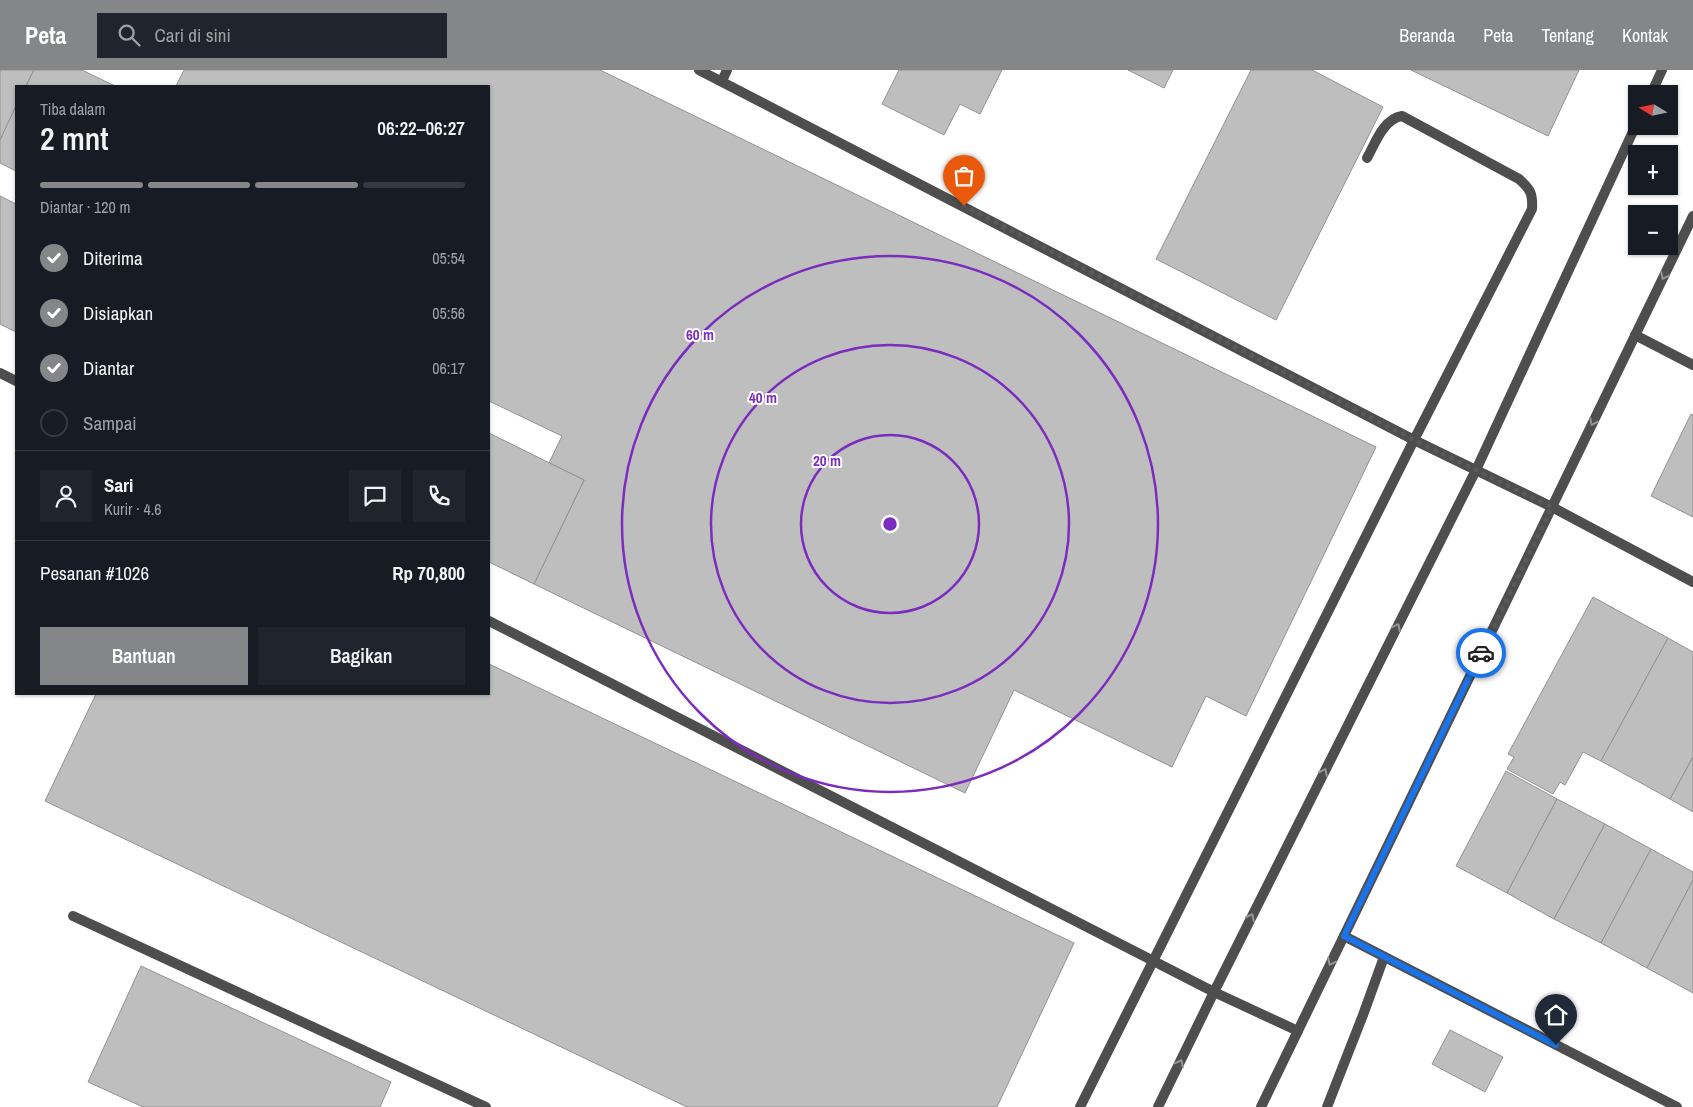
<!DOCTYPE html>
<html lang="id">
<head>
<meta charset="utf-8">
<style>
  :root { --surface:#171b24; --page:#20242c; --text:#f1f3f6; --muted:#9ea1a6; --line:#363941; --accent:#858687 }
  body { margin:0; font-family:"Archivo Narrow",sans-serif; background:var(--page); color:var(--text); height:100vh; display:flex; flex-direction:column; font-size:19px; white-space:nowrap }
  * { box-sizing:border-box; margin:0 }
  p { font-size:16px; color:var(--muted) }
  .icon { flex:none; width:28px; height:28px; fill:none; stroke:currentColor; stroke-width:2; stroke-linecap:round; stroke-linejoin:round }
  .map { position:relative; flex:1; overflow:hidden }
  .details { position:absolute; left:15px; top:15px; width:475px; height:610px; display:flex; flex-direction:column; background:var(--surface); border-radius:0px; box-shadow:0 1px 4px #0004 }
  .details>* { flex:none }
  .needle { width:32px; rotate:280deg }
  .tools { position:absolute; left:1628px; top:15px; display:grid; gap:10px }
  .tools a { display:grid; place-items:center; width:50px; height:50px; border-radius:0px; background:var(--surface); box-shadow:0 1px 4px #0004; font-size:25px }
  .pin { position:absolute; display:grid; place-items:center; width:42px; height:42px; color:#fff; margin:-51px -21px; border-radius:50% 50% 50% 0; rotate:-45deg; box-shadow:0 0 5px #0007 }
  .pin .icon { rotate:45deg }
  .courier { position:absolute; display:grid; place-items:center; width:50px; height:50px; margin:-25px; border:4px solid #1a73e8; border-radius:50%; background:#fff; color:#222; box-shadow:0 1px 6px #0007 }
  .head em { font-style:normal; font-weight:600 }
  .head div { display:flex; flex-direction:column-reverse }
  .head { display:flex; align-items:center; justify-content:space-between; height:85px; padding:0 25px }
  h1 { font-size:32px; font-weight:600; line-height:38px }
  .bar { display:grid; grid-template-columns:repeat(4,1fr); gap:8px 5px; align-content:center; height:60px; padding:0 25px }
  .bar i { height:6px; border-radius:4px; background:var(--line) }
  .bar .selected { background:var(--accent) }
  .bar p { grid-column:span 4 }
  .line { display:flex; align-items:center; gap:12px; padding:0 25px; border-top:1px solid var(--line) }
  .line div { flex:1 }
  .round { display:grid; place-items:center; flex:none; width:52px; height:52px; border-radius:0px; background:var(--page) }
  ol { padding:0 25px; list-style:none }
  li { display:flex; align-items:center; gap:15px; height:55px }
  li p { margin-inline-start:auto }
  li .icon { padding:5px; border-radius:50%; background:var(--accent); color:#fff; stroke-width:4 }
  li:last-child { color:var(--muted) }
  li i { width:28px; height:28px; border:2px solid var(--line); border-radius:50% }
  .action { display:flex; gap:10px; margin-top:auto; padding:10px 25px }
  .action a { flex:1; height:58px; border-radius:0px; background:var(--accent); color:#fff; font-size:20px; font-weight:600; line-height:58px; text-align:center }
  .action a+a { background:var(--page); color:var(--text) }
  header { display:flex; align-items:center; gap:30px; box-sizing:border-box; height:70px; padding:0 25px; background:var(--accent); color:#fff }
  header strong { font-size:24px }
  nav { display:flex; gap:28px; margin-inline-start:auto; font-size:18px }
  .search { width:350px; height:45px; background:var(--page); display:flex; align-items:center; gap:12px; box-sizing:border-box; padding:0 18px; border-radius:0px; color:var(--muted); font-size:19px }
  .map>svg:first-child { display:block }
  .building { fill:#bebebe; stroke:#929292 }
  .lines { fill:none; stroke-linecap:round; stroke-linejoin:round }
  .lane { stroke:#4e4e4e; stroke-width:10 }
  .oneway { stroke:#959595 }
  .done { stroke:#595959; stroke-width:5; stroke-dasharray:0 9 }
  .route { stroke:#1a73e8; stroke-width:6 }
  .ring { fill:none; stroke:#7b2cbf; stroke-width:2.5 }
  .centre { fill:#7b2cbf; stroke:#fff; stroke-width:2.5 }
  .ring-label { font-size:15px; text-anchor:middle; font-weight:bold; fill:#7b2cbf; stroke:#fff; stroke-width:4; stroke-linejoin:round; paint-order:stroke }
</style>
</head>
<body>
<header>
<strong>Peta</strong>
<div class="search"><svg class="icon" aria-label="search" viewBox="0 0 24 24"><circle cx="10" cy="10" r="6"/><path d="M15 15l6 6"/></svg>Cari di sini</div>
<nav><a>Beranda</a><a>Peta</a><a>Tentang</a><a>Kontak</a></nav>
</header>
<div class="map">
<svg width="1693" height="1037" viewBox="0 0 1693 1037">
  <rect width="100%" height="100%" fill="#fff"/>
  <g class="building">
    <polygon points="0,0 34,0 26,16 16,16 16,36 0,70"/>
    <polygon points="34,0 82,0 115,16 26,16"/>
    <polygon points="184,0 600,0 1376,377 1246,646 1206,626 1172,697 1014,620 965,723 534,514 584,410 549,393 562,366 489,331 489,16 176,16"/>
    <polygon points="899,0 1002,0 980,44 960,34 944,65 882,34"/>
    <polygon points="1128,0 1173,0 1164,18"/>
    <polygon points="1251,0 1312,0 1383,37 1276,250 1156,189"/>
    <polygon points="1411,0 1579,0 1548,66"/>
    <polygon points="16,36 16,101 0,93 0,70"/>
    <polygon points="0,126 16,134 16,262 0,254"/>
    <polygon points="1691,344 1693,345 1693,447 1651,426"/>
    <polygon points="489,363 584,410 534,514 489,492"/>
    <polygon points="1593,527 1668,568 1601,691 1583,682 1565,715 1560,712 1553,724 1507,699 1514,687 1508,684"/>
    <polygon points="1668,568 1693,582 1693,687 1670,729 1601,691"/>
    <polygon points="489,594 1074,873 997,1037 687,1037 45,731 96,624 489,624"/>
    <polygon points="1693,687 1693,742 1670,729"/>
    <polygon points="1506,701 1557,729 1507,823 1456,796"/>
    <polygon points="1557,729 1605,754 1554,849 1507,823"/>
    <polygon points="1605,754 1651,779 1601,873 1554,849"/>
    <polygon points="1651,779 1693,802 1693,810 1647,898 1601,873"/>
    <polygon points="1693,810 1693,923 1647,898"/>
    <polygon points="141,896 391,1012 380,1037 143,1037 88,1012"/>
    <polygon points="1450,960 1503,987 1485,1022 1432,994"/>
  </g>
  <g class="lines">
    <g class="lane">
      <polyline points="699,0 1414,370 1552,437 1693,512"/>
      <polyline points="722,11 727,0"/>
      <polyline points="1651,24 1662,0"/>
      <polyline points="1635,265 1693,295"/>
      <polyline points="0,303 16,311"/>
      <polyline points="489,551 1214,922 1298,961"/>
      <polyline points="73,846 486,1037"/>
      <polyline points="1344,866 1677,1037"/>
      <path d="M 1080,1037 L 1414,370 L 1532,139 C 1533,123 1530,119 1519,109 L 1402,46 C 1383,49 1375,74 1367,88"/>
      <polyline points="1158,1037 1214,922 1476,400 1636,55"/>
      <polyline points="1261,1037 1693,146"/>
      <polyline points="1327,1037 1363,945 1384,887"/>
    </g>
  </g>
  <defs><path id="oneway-chevron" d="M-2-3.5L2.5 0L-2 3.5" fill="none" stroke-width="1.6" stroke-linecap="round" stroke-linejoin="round" transform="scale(1.25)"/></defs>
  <g class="oneway">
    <use href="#oneway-chevron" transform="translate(1664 206) rotate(116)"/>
    <use href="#oneway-chevron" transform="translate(1593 352) rotate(116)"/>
    <use href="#oneway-chevron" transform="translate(1397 557) rotate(-63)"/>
    <use href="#oneway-chevron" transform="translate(1324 702) rotate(-63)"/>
    <use href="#oneway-chevron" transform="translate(1251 847) rotate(-63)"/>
    <use href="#oneway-chevron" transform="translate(1331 892) rotate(116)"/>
    <use href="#oneway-chevron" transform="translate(1180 993) rotate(-64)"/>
  </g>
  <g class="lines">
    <polyline class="done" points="964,136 1414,370 1552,437 1481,583"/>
    <polyline class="route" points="1481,583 1344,866 1556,975"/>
  </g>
  <g class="ring">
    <circle cx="890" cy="454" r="89"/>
    <circle cx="890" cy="454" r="179"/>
    <circle cx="890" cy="454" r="268"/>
  </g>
  <circle cx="890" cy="454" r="8" class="centre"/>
  <g class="ring-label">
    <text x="700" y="270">60 m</text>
    <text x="763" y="333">40 m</text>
    <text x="827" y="396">20 m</text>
  </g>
</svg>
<div class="tools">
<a><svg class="needle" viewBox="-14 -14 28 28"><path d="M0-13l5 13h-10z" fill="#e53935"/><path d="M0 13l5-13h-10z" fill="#9ea1a6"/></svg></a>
<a>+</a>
<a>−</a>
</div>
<div class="pin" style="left:964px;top:136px;background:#ea580c"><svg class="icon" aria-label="bag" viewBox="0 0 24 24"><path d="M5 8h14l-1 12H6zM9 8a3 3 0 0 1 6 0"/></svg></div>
<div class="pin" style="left:1556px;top:975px;background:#1f2937"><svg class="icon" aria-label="home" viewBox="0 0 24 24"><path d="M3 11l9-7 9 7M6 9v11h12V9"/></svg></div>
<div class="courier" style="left:1481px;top:583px"><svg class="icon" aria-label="car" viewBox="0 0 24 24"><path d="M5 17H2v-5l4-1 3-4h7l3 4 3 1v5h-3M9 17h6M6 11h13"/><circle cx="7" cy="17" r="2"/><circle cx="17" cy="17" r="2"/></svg></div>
<section class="details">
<div class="head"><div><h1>2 mnt</h1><p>Tiba dalam</p></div><em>06:22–06:27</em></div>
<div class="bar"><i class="selected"></i><i class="selected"></i><i class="selected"></i><i></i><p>Diantar · 120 m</p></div>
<ol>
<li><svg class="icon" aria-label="check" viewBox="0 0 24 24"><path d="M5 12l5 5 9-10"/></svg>Diterima<p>05:54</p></li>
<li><svg class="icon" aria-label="check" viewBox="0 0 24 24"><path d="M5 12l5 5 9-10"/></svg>Disiapkan<p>05:56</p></li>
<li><svg class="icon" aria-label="check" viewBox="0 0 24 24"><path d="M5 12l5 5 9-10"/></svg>Diantar<p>06:17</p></li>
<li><i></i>Sampai</li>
</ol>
<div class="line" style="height:90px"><a class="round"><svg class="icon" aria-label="person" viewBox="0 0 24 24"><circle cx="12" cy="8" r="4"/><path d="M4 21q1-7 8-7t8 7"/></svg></a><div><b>Sari</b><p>Kurir · 4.6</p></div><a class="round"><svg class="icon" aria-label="chat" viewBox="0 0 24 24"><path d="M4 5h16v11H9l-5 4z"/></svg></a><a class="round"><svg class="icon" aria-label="phone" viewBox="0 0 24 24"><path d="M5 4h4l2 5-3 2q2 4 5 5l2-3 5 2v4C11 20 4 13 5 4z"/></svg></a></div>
<div class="line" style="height:65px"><div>Pesanan #1026</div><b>Rp 70,800</b></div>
<div class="action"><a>Bantuan</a><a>Bagikan</a></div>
</section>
</div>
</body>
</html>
